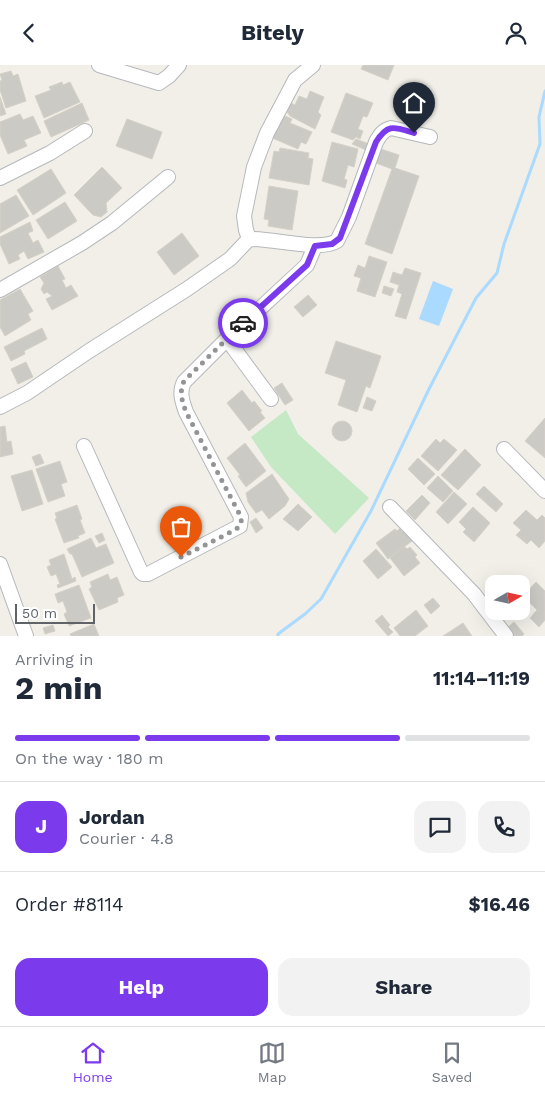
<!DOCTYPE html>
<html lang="en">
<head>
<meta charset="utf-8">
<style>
  :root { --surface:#fff; --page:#f2f2f3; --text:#1f2937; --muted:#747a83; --line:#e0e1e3; --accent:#7c3aed }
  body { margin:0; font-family:"Work Sans",sans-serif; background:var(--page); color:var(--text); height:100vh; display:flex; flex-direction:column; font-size:19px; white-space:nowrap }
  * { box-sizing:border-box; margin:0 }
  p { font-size:16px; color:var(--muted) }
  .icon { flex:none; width:28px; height:28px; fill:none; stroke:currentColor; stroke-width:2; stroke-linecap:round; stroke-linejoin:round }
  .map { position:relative; height:571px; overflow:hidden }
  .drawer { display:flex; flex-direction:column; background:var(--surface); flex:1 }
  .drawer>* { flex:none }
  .needle { width:32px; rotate:81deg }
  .buttons { position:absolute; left:485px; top:510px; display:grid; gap:10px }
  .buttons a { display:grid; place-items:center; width:45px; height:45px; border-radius:10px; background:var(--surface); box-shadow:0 5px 20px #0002; font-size:25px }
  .scale { position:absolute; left:15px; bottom:12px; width:80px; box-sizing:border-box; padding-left:5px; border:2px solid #5f6368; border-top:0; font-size:14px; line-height:18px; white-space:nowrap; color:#5f6368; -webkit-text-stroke:4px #fff; paint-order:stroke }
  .pin { position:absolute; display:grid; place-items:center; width:42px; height:42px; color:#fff; margin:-51px -21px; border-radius:50% 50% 50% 0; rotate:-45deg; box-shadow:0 0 5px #0007 }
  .pin .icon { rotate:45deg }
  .courier { position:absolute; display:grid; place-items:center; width:50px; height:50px; margin:-25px; border:4px solid #7c3aed; border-radius:50%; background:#fff; color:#222; box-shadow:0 1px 6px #0007 }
  .headline em { font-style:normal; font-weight:700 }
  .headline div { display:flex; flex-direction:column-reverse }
  .headline { display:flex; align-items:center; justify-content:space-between; height:85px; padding:0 15px }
  h1 { font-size:32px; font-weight:700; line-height:38px }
  .bar { display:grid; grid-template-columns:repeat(4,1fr); gap:8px 5px; align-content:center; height:60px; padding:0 15px }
  .bar i { height:6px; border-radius:4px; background:var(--line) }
  .bar .selected { background:var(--accent) }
  .bar p { grid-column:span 4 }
  .line { display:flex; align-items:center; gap:12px; padding:0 15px; border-top:1px solid var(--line) }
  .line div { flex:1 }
  .round { display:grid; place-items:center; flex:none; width:52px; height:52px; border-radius:15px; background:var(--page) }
  .button { display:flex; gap:10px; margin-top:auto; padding:10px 15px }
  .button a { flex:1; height:58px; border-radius:15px; background:var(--accent); color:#fff; font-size:20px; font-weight:700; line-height:58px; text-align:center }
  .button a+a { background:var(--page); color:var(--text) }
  header { display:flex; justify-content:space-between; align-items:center; height:65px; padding:0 15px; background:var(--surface); font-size:22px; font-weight:700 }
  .tab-bar { display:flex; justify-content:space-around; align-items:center; height:70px; border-top:1px solid var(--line); background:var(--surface); font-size:14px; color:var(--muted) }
  .tab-bar a { display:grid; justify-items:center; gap:2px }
  .tab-bar .selected { color:var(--accent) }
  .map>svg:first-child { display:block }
  .green { fill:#c5e8c5 }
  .water { fill:#aadaff }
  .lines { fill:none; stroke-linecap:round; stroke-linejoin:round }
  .stream { stroke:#aadaff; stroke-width:3 }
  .building { fill:#cccac5; stroke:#d6d1c6 }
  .minor-casing { stroke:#b5b8bc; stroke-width:16 }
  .minor { stroke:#fff; stroke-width:14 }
  .done { stroke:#929495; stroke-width:5; stroke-dasharray:0 9 }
  .route { stroke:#7c3aed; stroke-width:6 }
</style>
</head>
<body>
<header><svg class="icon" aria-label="back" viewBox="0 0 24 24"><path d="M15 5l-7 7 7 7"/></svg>Bitely<svg class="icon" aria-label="person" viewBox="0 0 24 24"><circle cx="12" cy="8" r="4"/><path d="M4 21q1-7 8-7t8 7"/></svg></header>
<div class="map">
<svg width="545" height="571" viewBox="0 0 545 571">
  <rect width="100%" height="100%" fill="#f1efe8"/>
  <polygon class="green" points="286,345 298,369 369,433 335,469 271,402 251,372"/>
  <polygon class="water" points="433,216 453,224 439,261 419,254"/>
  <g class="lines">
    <polyline class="stream" points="278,571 278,569 305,549 321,534 371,446 429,324 476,233 497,208 504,179 540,79 539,52 545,26"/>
  </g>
  <g class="building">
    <polygon points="363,0 394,0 388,15 361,4"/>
    <polygon points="11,6 13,11 18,9 26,36 6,43 0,25 0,16 2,15 0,9"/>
    <polygon points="62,17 63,20 70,17 80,37 44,53 35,31 51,25 49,22"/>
    <polygon points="310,26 324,32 318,47 321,50 315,64 290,51 286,45 289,37 295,40 299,31 307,34"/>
    <polygon points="346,28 373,38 367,52 363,51 358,64 363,66 360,74 356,72 353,75 331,67"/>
    <polygon points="0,32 6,49 0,51"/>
    <polygon points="82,38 89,55 51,72 44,56"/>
    <polygon points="20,49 23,55 33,51 41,68 24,75 27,81 8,89 0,70 0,57"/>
    <polygon points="280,49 292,54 290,58 312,67 306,79 301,77 298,84 270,72"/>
    <polygon points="127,54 162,67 152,94 116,81"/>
    <polygon points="356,74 369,79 366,85 352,79"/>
    <polygon points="332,77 358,84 354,102 348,100 344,114 347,115 345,123 322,116"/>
    <polygon points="280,83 309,88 308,93 313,94 309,120 269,113 274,86 279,87"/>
    <polygon points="381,84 399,90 395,103 419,111 392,189 365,179 392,104 376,98"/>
    <polygon points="102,102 122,123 106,138 107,147 101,152 93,150 74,130"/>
    <polygon points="51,104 66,128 33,150 17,125"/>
    <polygon points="269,121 298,126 292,165 268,161 269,155 264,154"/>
    <polygon points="16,130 29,151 0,168 0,139"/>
    <polygon points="65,137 77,156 48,174 36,155"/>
    <polygon points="30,157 33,166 28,168 33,178 38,175 44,187 28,194 24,186 18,190 20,194 9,199 0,179 0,172"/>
    <polygon points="182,168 199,191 174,210 157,187"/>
    <polygon points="369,191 387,197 375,232 357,226 361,213 354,211 358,200 365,203"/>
    <polygon points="58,201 65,214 62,215 66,223 71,220 78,231 52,245 46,234 52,231 47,227 44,229 41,224 44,218 40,212"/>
    <polygon points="405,203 421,208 406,254 395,251 402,229 397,227 399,220 390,217 393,207 402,210"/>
    <polygon points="384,221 394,224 391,231 382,228"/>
    <polygon points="20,224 33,246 28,249 31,255 5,271 0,262 0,235"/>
    <polygon points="308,230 317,240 303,252 294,242"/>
    <polygon points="42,263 47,274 24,286 25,289 11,296 4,282"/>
    <polygon points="336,276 381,291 370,323 366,321 357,347 338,340 346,315 325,308"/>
    <polygon points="26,297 33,312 18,319 11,304"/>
    <polygon points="282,318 293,335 285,340 274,323"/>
    <polygon points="242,325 252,338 254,336 262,346 260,347 265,353 249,366 227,338"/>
    <polygon points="367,332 376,336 372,346 363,343"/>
    <polygon points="545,353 545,393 525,376"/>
    <circle cx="342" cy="366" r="10"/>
    <polygon points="5,361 7,377 11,376 13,389 0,392 0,362"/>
    <polygon points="436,374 440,378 444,374 457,385 438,406 421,391"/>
    <polygon points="245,378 266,406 246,422 238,411 240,410 227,393"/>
    <polygon points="465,384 481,400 458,425 441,410"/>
    <polygon points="40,389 44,398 36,401 32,392"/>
    <polygon points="418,393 435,409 424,420 408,404"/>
    <polygon points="60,396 67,417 61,419 65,431 48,437 36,404"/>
    <polygon points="32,405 43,439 22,446 11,411"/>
    <polygon points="272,409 289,434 285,441 269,454 262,445 256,448 248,437 246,428"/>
    <polygon points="438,411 453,426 443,437 427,423"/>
    <polygon points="484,421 503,439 496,447 476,429"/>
    <polygon points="454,427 467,439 448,459 436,447"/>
    <polygon points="422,430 430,438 415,455 406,446"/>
    <polygon points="298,439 312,452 298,466 283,454"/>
    <polygon points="77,440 82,454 80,455 85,468 78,471 79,473 64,478 55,454 57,453 55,448"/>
    <polygon points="473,442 490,458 474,477 463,467 466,464 459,457"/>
    <polygon points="526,445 537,455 542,450 545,453 545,476 539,483 531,475 527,479 516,470 521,465 513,458"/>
    <polygon points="256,453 263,463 256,468 250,457"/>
    <polygon points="400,463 402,467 404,466 412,476 388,494 376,478 395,464 397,466"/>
    <polygon points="102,468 105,475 99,478 95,471"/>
    <polygon points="91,473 96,483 106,479 114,498 82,512 72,489 70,489 67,484"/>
    <polygon points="404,481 407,484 410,482 417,490 415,492 420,498 404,511 390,493"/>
    <polygon points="376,484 392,502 378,514 363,496"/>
    <polygon points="64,489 72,514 75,512 76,516 58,523 57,520 60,519 56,509 51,511 47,502 51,500 49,495"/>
    <polygon points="108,509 110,515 117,512 124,530 117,533 118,537 99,545 89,524 92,522 90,517"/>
    <polygon points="536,517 545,526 545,555 539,562 530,553 537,545 523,531"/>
    <polygon points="79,520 91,553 69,561 64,549 67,547 63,536 58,538 55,529"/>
    <polygon points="433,533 440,541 431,549 424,540"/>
    <polygon points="416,545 428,561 415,571 400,571 394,563"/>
    <polygon points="382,550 390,560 388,562 393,567 388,571 375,556"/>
    <polygon points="514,557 524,569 522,571 513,571 507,563"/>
    <polygon points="463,558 472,571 443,571"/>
    <polygon points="94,559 99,571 71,571 70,569"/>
    <polygon points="53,560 55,566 45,569 43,563"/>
  </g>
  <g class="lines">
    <g class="minor-casing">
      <g id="minor">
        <polyline points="99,0 159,18 169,11 179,0"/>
        <polyline points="0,113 50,88 85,66"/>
        <polyline points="249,174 246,165 244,151 254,102 267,68 295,15 313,0"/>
        <polyline points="0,225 82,178 112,158 168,112"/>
        <polyline points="271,334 227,274 307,200 315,181"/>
        <path d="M 0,342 L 27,328 L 89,286 L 187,224 L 230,194 L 249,174 C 273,173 319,187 337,176 L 349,152 L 376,77 C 380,70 383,65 391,63 L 430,72"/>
        <path d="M 84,381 L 141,507 L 143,509 L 148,509 L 240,461 L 241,452 L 186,347 C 182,336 179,327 184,317 L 227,274"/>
        <polyline points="504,384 545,426"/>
        <polyline points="390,442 474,529 506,571"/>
        <polyline points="0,499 26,571"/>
      </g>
    </g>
    <use href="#minor" class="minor"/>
  </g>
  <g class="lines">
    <path class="done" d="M 181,492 L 235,465 C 240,461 242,459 241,452 L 186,347 C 182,336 179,327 184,316 L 243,258"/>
    <path class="route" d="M 243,258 L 307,200 L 315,181 L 332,179 L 340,173 L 376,77 C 388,58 394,62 414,68"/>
  </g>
</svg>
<div class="buttons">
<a><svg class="needle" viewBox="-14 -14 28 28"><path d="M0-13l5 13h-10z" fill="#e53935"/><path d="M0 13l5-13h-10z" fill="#747a83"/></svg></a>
</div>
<div class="scale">50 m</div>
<div class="pin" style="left:181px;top:492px;background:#ea580c"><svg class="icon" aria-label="bag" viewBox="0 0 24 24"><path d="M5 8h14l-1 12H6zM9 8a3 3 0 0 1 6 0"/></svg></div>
<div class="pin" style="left:414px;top:68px;background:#1f2937"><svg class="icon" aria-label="home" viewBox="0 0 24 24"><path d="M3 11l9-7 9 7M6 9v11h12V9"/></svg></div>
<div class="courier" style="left:243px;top:258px"><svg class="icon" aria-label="car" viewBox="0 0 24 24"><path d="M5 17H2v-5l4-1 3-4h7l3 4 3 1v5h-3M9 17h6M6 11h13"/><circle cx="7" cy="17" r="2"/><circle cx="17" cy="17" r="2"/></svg></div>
</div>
<section class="drawer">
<div class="headline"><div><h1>2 min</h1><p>Arriving in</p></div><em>11:14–11:19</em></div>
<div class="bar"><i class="selected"></i><i class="selected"></i><i class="selected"></i><i></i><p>On the way · 180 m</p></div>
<div class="line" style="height:90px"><b class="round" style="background:var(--accent);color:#fff">J</b><div><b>Jordan</b><p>Courier · 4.8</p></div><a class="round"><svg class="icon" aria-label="chat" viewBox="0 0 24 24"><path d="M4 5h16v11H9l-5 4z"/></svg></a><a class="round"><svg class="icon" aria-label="phone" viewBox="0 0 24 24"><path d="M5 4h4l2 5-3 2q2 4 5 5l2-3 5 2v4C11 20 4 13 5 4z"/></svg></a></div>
<div class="line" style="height:65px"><div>Order #8114</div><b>$16.46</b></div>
<div class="button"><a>Help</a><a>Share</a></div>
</section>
<nav class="tab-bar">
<a class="selected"><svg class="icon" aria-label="home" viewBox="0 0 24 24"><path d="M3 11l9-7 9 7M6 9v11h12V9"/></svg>Home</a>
<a><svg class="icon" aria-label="map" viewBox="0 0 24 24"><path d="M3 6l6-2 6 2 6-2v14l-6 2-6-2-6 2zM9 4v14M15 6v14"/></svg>Map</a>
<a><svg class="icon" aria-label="saved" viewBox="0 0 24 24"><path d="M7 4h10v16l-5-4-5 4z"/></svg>Saved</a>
</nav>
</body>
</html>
